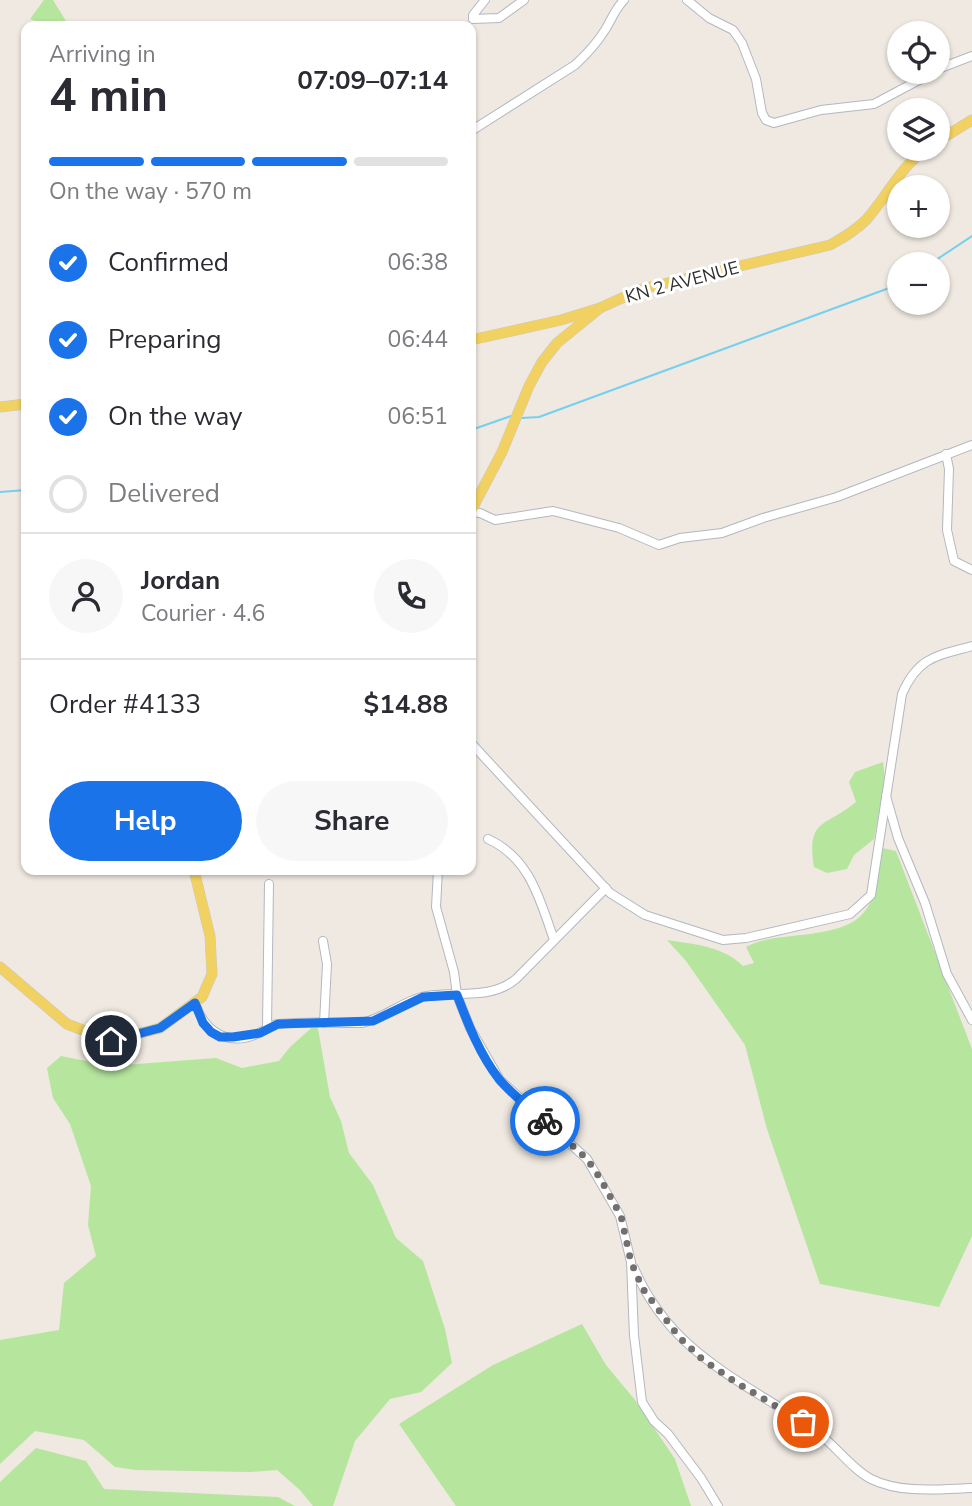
<!DOCTYPE html>
<html lang="en">
<head>
<meta charset="utf-8">
<style>
  :root { --surface:#fff; --page:#f7f7f7; --text:#2b2b33; --muted:#7c7c81; --line:#e1e1e2; --accent:#1a73e8 }
  body { margin:0; font-family:"Nunito Sans",sans-serif; background:var(--page); color:var(--text); height:100vh; display:flex; flex-direction:column; font-size:26px; white-space:nowrap }
  * { box-sizing:border-box; margin:0 }
  p { font-size:23px; color:var(--muted) }
  .icon { flex:none; width:38px; height:38px; fill:none; stroke:currentColor; stroke-width:2; stroke-linecap:round; stroke-linejoin:round }
  .map { position:relative; flex:1; overflow:hidden }
  .drawer { position:absolute; left:21px; top:21px; width:455px; height:854px; display:flex; flex-direction:column; background:var(--surface); border-radius:14px; box-shadow:0 2px 5px #0004 }
  .drawer>* { flex:none }
  .tools { position:absolute; left:887px; top:21px; display:grid; gap:14px }
  .tools a { display:grid; place-items:center; width:63px; height:63px; border-radius:50%; background:var(--surface); box-shadow:0 2px 5px #0004; font-size:35px }
  .pin { position:absolute; display:grid; place-items:center; width:60px; height:60px; color:#fff; margin:-30px; border:4px solid #fff; border-radius:50%; box-shadow:0 2px 7px #0007 }
  .courier { position:absolute; display:grid; place-items:center; width:70px; height:70px; margin:-35px; border:5px solid #1a73e8; border-radius:50%; background:#fff; color:#222; box-shadow:0 2px 9px #0007 }
  .summary em { font-style:normal; font-weight:700 }
  .summary div { display:flex; flex-direction:column-reverse }
  .summary { display:flex; align-items:center; justify-content:space-between; height:119px; padding:0 28px }
  h1 { font-size:46px; font-weight:700; line-height:52px }
  .bar { display:grid; grid-template-columns:repeat(4,1fr); gap:10px 7px; align-content:center; height:84px; padding:0 28px }
  .bar i { height:9px; border-radius:5px; background:var(--line) }
  .bar .selected { background:var(--accent) }
  .bar p { grid-column:span 4 }
  .line { display:flex; align-items:center; gap:18px; padding:0 28px; border-top:2px solid var(--line) }
  .line div { flex:1 }
  .round { display:grid; place-items:center; flex:none; width:74px; height:74px; border-radius:37px; background:var(--page) }
  ol { padding:0 28px; list-style:none }
  li { display:flex; align-items:center; gap:21px; height:77px }
  li p { margin-inline-start:auto }
  li .icon { padding:7px; border-radius:50%; background:var(--accent); color:#fff; stroke-width:4 }
  li:last-child { color:var(--muted) }
  li i { width:38px; height:38px; border:4px solid var(--line); border-radius:50% }
  .primary-button { display:flex; gap:14px; margin-top:auto; padding:14px 28px }
  .primary-button a { flex:1; height:80px; border-radius:42px; background:var(--accent); color:#fff; font-size:28px; font-weight:700; line-height:80px; text-align:center }
  .primary-button a+a { background:var(--page); color:var(--text) }
  .map>svg:first-child { display:block }
  .green { fill:#b6e59e }
  .lines { fill:none; stroke-linecap:round; stroke-linejoin:round }
  .stream { stroke:#75cff0; stroke-width:2 }
  .minor-casing { stroke:#b4b7c1; stroke-width:10 }
  .major-casing { stroke:#c9c9c9; stroke-width:11 }
  .minor { stroke:#fff; stroke-width:8 }
  .major { stroke:#f2d163; stroke-width:10 }
  .done { stroke:#726f6d; stroke-width:7; stroke-dasharray:0 12.6 }
  .route { stroke:#1a73e8; stroke-width:9 }
  .labels { text-anchor:middle; stroke-width:6; stroke-linejoin:round; paint-order:stroke }
  .street-label { font-size:18px; fill:#2e2e2e; stroke:#fff }
</style>
</head>
<body>
<div class="map">
<svg width="972" height="1506" viewBox="0 0 972 1506">
  <rect width="100%" height="100%" fill="#efe9e1"/>
  <g class="green">
    <polygon points="44,0 53,0 69,26 49,26 30,19"/>
    <path d="M 883,762 L 885,780 L 874,839 L 854,855 L 847,869 L 827,873 L 814,867 C 807,818 824,828 856,802 L 849,782 L 855,772 Z"/>
    <path d="M 882,848 L 896,851 L 972,1049 L 972,1236 L 939,1307 L 820,1284 L 767,1129 L 745,1045 L 686,961 L 667,940 C 693,944 723,946 743,966 L 754,963 L 746,947 C 761,939 775,938 792,936 C 862,929 875,919 882,848 Z"/>
    <polygon points="317,1023 330,1097 341,1121 349,1153 373,1185 396,1238 423,1261 445,1329 452,1363 421,1392 390,1399 355,1441 333,1506 313,1506 300,1490 277,1470 250,1472 136,1470 115,1467 84,1440 35,1431 0,1464 0,1340 59,1330 64,1283 96,1256 88,1225 91,1186 70,1124 53,1098 47,1068 61,1056 111,1066 216,1058 242,1068 279,1061 290,1047"/>
    <polygon points="582,1324 606,1365 635,1400 675,1459 691,1506 456,1506 399,1424 493,1365"/>
    <polygon points="36,1448 86,1461 104,1489 278,1497 295,1506 0,1506 0,1482"/>
  </g>
  <g class="lines">
    <g class="stream">
      <polyline points="930,264 972,236"/>
      <polyline points="522,418 539,417 900,284"/>
      <polyline points="471,430 511,416"/>
      <polyline points="0,492 26,490"/>
    </g>
    <g class="minor-casing">
      <g id="minor">
        <polyline points="485,0 473,15 473,19 499,18 524,0"/>
        <polyline points="687,0 709,18 733,30 742,43 756,79 762,113 766,120 774,123 821,110 874,104 934,72"/>
        <polyline points="938,69 972,56"/>
        <path d="M 471,131 L 575,65 C 587,54 597,43 605,30 C 612,19 615,9 624,0"/>
        <polyline points="946,454 949,469 947,530 954,561 972,570"/>
        <polyline points="471,512 480,513 495,520 553,511 619,528 659,545 680,538 722,533 763,518 837,497 972,445"/>
        <path d="M 471,743 L 610,893 L 645,915 L 723,940 L 746,938 L 850,914 L 871,895 L 902,694 C 918,657 936,656 972,646"/>
        <polyline points="886,796 898,838 925,903 947,974 972,1020"/>
        <path d="M 488,839 C 530,858 540,900 554,940"/>
        <polyline points="438,870 436,907 454,972 457,995 470,1028 500,1080 587,1159 620,1216 631,1262 634,1335 642,1402 654,1421 668,1434 701,1478 718,1506"/>
        <polyline points="323,941 327,964 324,1023"/>
        <path d="M 195,1003 C 205,1033 229,1047 259,1033 C 266,1030 271,1024 279,1024 C 306,1021 335,1023 362,1023 C 385,1018 406,999 427,996 C 458,991 491,1000 516,979 L 606,888"/>
        <polyline points="267,1027 269,884"/>
        <path d="M 634,1268 C 671,1355 743,1380 814,1430 C 834,1443 850,1468 871,1479 C 901,1494 940,1489 972,1488"/>
      </g>
    </g>
    <g class="major-casing">
      <g id="major">
        <polyline points="938,141 972,120"/>
        <polyline points="471,340 561,320 600,308"/>
        <polyline points="0,407 26,404"/>
        <path d="M 471,511 L 502,452 L 529,386 L 542,362 L 557,343 L 600,308 L 642,289 L 830,245 C 843,238 855,231 866,220 C 887,197 899,168 926,149"/>
        <polyline points="0,967 67,1024 111,1041 160,1028 202,997 212,974 210,936 194,870"/>
      </g>
    </g>
    <use href="#minor" class="minor"/>
    <use href="#major" class="major"/>
  </g>
  <g class="lines">
    <polyline class="done" points="545,1121 587,1159 600,1178 621,1216 631,1262 643,1289 679,1337 702,1359 737,1383 803,1422"/>
    <path class="route" d="M 111,1041 L 160,1028 L 195,1003 L 203,1023 L 211,1032 L 220,1037 L 233,1037 L 260,1033 L 278,1024 L 373,1021 L 423,997 L 457,995 C 468,1024 480,1055 499,1079 C 512,1095 530,1108 545,1121"/>
  </g>
  <g class="labels">
    <g class="street-label">
      <text transform="translate(682 282) rotate(-15)" y="6">KN 2 AVENUE</text>
    </g>
  </g>
</svg>
<div class="tools">
<a><svg class="icon" aria-label="locate" viewBox="0 0 24 24"><circle cx="12" cy="12" r="6"/><path d="M12 2v4M12 18v4M2 12h4M18 12h4"/></svg></a>
<a><svg class="icon" aria-label="layers" viewBox="0 0 24 24"><path d="M12 4l9 5-9 5-9-5zM3 14l9 5 9-5"/></svg></a>
<a>+</a>
<a>−</a>
</div>
<div class="pin" style="left:803px;top:1422px;background:#ea580c"><svg class="icon" aria-label="bag" viewBox="0 0 24 24"><path d="M5 8h14l-1 12H6zM9 8a3 3 0 0 1 6 0"/></svg></div>
<div class="pin" style="left:111px;top:1041px;background:#1f2937"><svg class="icon" aria-label="home" viewBox="0 0 24 24"><path d="M3 11l9-7 9 7M6 9v11h12V9"/></svg></div>
<div class="courier" style="left:545px;top:1121px"><svg class="icon" aria-label="bike" viewBox="0 0 24 24"><circle cx="6" cy="16" r="4"/><circle cx="18" cy="16" r="4"/><path d="M6 16l4-8h5l3 8M10 8l3 8H6M13 5h3"/></svg></div>
<section class="drawer">
<div class="summary"><div><h1>4 min</h1><p>Arriving in</p></div><em>07:09–07:14</em></div>
<div class="bar"><i class="selected"></i><i class="selected"></i><i class="selected"></i><i></i><p>On the way · 570 m</p></div>
<ol>
<li><svg class="icon" aria-label="check" viewBox="0 0 24 24"><path d="M5 12l5 5 9-10"/></svg>Confirmed<p>06:38</p></li>
<li><svg class="icon" aria-label="check" viewBox="0 0 24 24"><path d="M5 12l5 5 9-10"/></svg>Preparing<p>06:44</p></li>
<li><svg class="icon" aria-label="check" viewBox="0 0 24 24"><path d="M5 12l5 5 9-10"/></svg>On the way<p>06:51</p></li>
<li><i></i>Delivered</li>
</ol>
<div class="line" style="height:126px"><a class="round"><svg class="icon" aria-label="person" viewBox="0 0 24 24"><circle cx="12" cy="8" r="4"/><path d="M4 21q1-7 8-7t8 7"/></svg></a><div><b>Jordan</b><p>Courier · 4.6</p></div><a class="round"><svg class="icon" aria-label="phone" viewBox="0 0 24 24"><path d="M5 4h4l2 5-3 2q2 4 5 5l2-3 5 2v4C11 20 4 13 5 4z"/></svg></a></div>
<div class="line" style="height:91px"><div>Order #4133</div><b>$14.88</b></div>
<div class="primary-button"><a>Help</a><a>Share</a></div>
</section>
</div>
</body>
</html>
